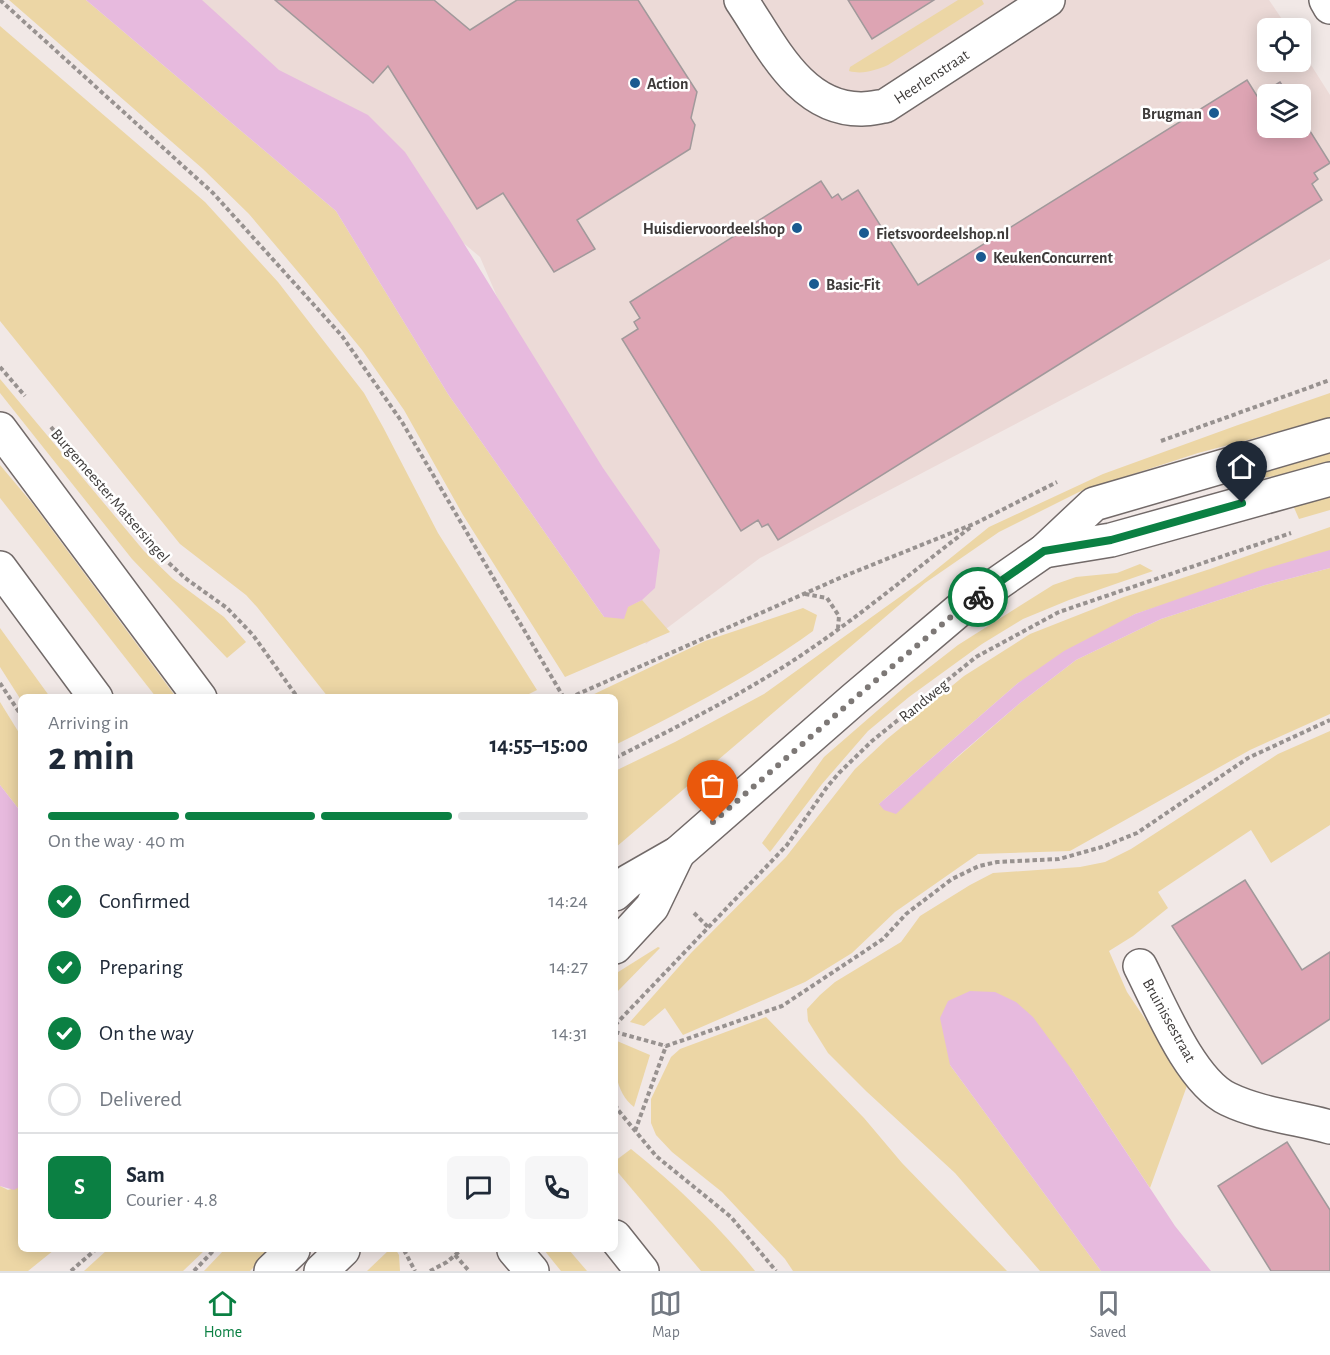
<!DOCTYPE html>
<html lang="en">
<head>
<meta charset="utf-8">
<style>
  :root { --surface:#fff; --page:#f6f6f7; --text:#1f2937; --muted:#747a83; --line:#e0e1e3; --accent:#0b8043 }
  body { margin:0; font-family:"Alegreya Sans",sans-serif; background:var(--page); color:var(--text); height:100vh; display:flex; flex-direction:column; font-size:22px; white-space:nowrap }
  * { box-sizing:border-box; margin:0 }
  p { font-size:20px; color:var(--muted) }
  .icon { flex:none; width:33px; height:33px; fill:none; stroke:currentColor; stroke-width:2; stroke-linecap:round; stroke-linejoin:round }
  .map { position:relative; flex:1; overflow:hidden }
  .panel { position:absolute; left:18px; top:694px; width:600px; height:558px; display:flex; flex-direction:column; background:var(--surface); border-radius:9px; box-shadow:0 3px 15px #0003 }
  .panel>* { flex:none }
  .fabs { position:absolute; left:1257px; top:18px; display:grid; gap:12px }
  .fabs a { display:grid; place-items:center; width:54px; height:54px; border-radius:9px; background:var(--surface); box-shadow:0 3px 15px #0003; font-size:30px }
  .pin { position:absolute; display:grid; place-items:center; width:51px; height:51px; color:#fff; margin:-62px -26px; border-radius:50% 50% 50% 0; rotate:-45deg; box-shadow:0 0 6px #0007 }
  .pin .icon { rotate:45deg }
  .courier { position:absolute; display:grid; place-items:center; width:60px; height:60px; margin:-30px; border:4px solid #0b8043; border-radius:50%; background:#fff; color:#222; box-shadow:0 2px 8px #0007 }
  .summary em { font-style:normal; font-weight:700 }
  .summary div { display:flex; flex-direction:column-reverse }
  .summary { display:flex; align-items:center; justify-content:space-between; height:102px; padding:0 30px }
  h1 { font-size:39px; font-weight:700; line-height:45px }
  .bar { display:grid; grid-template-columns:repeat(4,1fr); gap:9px 6px; align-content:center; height:72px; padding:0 30px }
  .bar i { height:8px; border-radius:4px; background:var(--line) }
  .bar .active { background:var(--accent) }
  .bar p { grid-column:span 4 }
  .line { display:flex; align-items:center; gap:15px; padding:0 30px; border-top:2px solid var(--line) }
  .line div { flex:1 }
  .round { display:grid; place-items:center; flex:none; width:63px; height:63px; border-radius:9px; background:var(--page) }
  ol { padding:0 30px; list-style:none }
  li { display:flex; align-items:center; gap:18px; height:66px }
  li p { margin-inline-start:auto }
  li .icon { padding:6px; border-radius:50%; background:var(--accent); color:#fff; stroke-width:4 }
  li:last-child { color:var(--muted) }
  li i { width:33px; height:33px; border:3px solid var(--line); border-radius:50% }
  .dock { display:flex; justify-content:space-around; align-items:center; height:84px; border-top:2px solid var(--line); background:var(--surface); font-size:16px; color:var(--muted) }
  .dock a { display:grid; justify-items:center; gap:3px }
  .dock .active { color:var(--accent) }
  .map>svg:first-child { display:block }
  .built { fill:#ecdad7; fill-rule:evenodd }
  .green { fill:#ecd6a5 }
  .water { fill:#e7bade }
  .building { fill:#dda4b3; stroke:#a1999b; stroke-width:1.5 }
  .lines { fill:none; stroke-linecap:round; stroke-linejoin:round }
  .minor-casing { stroke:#726a69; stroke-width:36 }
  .tertiary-casing { stroke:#726a69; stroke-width:36 }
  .secondary-casing { stroke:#726a69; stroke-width:36 }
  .path { stroke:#989290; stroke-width:4; stroke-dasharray:4.5 3; stroke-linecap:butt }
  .minor { stroke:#fff; stroke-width:33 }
  .tertiary { stroke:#fff; stroke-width:33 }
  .secondary { stroke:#fff; stroke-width:33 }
  .done { stroke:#7d7876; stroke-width:6; stroke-dasharray:0 10.8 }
  .route { stroke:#0b8043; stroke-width:8 }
  .poi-dot { fill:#1a5a90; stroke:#fff; stroke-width:2 }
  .labels { text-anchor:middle; stroke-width:5; stroke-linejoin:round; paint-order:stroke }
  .street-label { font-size:16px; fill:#3e3b3a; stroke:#fff }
  .poi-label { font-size:16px; font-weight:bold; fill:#3e3b3a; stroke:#fff; text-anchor:start }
</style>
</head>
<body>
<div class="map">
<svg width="1330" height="1271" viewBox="0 0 1330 1271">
  <rect width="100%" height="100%" fill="#f1e8e6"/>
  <path class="built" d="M 175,0 L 1269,0 L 1288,28 L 1268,28 L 1268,62 L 1300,62 L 1301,49 L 1330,95 L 1330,259 L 760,558 L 646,644 L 480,257 ZM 1268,94 L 1300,94 L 1300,128 L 1268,128 Z"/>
  <g class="green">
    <polygon points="9,0 86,0 336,211 448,394 604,617 642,600 670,632 565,677 463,515 404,410 362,350 304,279 249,214 203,169"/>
    <path d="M 958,0 L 982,0 L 984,4 L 888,65 C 876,70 863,75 849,71 L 850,67 Z"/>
    <polygon points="0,26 205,202 278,282 364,393 383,427 438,533 537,690 521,698 328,697 257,607 246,595 180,544 0,321"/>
    <polygon points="0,379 144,551 173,579 224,617 246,642 227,658 132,559 0,393"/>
    <polygon points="1330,393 1330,418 1198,453 1081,491 999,532 925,583 615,848 615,771 675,742 764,694 922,581 989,527 1103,474 1238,425"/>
    <polygon points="1330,450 1330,465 1290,474 1237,481 1235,475"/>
    <polygon points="0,465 32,503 176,697 156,697 0,498"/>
    <polygon points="1330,493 1330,510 1299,519 1292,503"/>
    <polygon points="1330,527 1330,551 1135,614 1018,683 879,804 922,788 1020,703 1076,660 1161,619 1265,585 1330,568 1330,714 1250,750 1070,851 978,854 895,912 852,953 805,982 683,1035 665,1008 644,1026 630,1022 691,953 786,857 855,769 887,739 964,676 1030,634 1124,597 1210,569"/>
    <polygon points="1140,564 1153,571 1069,600 1023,619 982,644 909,697 868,731 822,784 770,852 762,843 824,757 908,684 958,645 1053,585 1076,577 1117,573"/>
    <path d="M 803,608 L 817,615 L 813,631 C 751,676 684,710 615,745 L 615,698 L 588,697 L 705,641 Z"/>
    <polygon points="0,628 50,697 21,698 21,700 0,667"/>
    <polygon points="0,702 21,736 21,812 0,785"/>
    <polygon points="1330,731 1330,825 1271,863 1251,830 1158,892 1168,908 1133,936 1109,951 1127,992 1188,1083 1150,1188 1072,1070 950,1065 1101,1271 1040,1271 955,1173 866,1091 828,1053 808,1021 807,1009 820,995 835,982 901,942 920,916 970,885 993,873 1080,867 1105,862 1131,849 1278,754"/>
    <polygon points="658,947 660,948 615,994 615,974"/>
    <polygon points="766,1017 864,1118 902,1163 1007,1271 793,1271 785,1259 722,1192 672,1152 656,1135 651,1123 651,1099 671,1057 680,1049"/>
    <path d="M 617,1041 L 650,1055 L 634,1107 C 616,1094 611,1062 617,1041 Z"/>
    <path d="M 631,1149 C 676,1185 719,1226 755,1271 L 701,1271 L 615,1169 L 615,1161 Z"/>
    <polygon points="0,1186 8,1190 21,1186 21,1250 54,1250 28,1271 0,1271"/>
    <polygon points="107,1250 205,1250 183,1271 84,1271"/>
    <polygon points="224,1250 271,1250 250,1271 204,1271"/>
    <polygon points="389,1250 396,1250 399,1255 400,1271 367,1271"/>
    <polygon points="544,1250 569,1250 587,1271 561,1271"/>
  </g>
  <g class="water">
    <polygon points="86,0 202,0 279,70 368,115 405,152 450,221 603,468 660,550 655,588 642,600 628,607 624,619 604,617 448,394 336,211"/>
    <polygon points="1330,550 1330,568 1265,585 1161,619 1076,660 1020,703 958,756 896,814 884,810 879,804 1018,683 1064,651 1135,614 1264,569"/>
    <polygon points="0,785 21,812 21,1186 14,1190 0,1186"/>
    <polygon points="970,991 995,992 1016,1002 1033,1017 1072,1070 1175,1226 1211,1271 1101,1271 950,1065 940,1018 948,1001"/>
  </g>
  <g class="building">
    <polygon points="275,0 434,0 470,30 517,0 638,0 697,92 691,118 695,125 690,149 577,220 595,249 554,272 503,193 477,209 388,66 373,83"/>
    <polygon points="848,0 934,0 872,39"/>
    <polygon points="1247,80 1257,96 1280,82 1288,94 1268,94 1268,128 1300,128 1300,115 1330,163 1314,173 1318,179 1312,184 1322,200 778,540 768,524 762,527 758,520 741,531 622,339 638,329 634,322 640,318 630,302 821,181 832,198 838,194 842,200 858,190 918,285"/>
    <polygon points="1245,880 1302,970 1330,952 1330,1019 1262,1064 1172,926"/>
    <polygon points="1287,1142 1330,1210 1330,1271 1271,1271 1218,1186"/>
  </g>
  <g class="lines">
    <g class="minor-casing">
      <g id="minor">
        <path d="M 741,0 C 771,44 800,110 862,109 C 870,109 878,107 885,106 L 1048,0"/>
        <polyline points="1326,0 1330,7"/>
        <path d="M 1140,966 C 1159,1003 1190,1081 1228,1099 C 1259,1114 1297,1118 1330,1127"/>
        <polyline points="271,1271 293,1250"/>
        <polyline points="321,1271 343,1250"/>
      </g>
    </g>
    <g class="tertiary-casing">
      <g id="tertiary">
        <polyline points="1044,551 1111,540 1330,479"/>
        <polyline points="615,894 629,881 678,853 854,699 959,610 1044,551 1094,504 1330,435"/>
        <polyline points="615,947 652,907 678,853"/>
      </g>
    </g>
    <g class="secondary-casing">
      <g id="secondary">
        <polyline points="0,429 200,698"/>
        <polyline points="0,568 96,698"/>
        <polyline points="615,1237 642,1271"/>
        <polyline points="514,1250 532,1271"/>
      </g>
    </g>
    <g class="path">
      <polyline points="0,0 213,193 342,336 402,422 564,698"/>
      <polyline points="0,367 25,396"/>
      <polyline points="51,427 156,551 185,578 227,608 253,635 298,698"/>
      <polyline points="1161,441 1330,380"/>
      <polyline points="805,594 827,598 839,616 838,628"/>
      <polyline points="0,683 21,715"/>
      <polyline points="569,698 842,577 976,523 1057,482"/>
      <path d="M 615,758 C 671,730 727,702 780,669 C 847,627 908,575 971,527"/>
      <polyline points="694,913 708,927"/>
      <polyline points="615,1025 787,845 827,787 839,773 872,741 976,657 1059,612 1291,533"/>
      <polyline points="615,1032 666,1046 782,1006 883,939 906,914 952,879 979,866 997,862 1059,859 1102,847 1137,833 1248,758 1330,720"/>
      <polyline points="615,1104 618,1110 656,1156 731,1217 776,1271"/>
      <polyline points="635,1131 666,1046"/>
      <polyline points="404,1250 415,1271"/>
      <polyline points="455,1255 469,1271"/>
      <polyline points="71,1271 95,1250"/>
      <polyline points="194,1271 214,1250"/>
      <polyline points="430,1271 447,1262 461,1250"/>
    </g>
    <use href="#minor" class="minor"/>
    <use href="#tertiary" class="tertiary"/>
    <use href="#secondary" class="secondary"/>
  </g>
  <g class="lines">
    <polyline class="done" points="713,822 854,699 959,610 978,597"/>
    <polyline class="route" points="978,597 1044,551 1111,540 1242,503"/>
  </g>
  <g class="poi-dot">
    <circle cx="635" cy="83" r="6"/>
    <circle cx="1214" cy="113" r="6"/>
    <circle cx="797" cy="228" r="6"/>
    <circle cx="864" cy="233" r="6"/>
    <circle cx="981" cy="257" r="6"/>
    <circle cx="814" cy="284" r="6"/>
  </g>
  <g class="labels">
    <g class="street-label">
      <text transform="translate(931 76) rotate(-33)" y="6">Heerlenstraat</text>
      <text transform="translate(111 495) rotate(49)" y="6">Burgemeester Matsersingel</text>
      <text transform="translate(923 700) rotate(-39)" y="6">Randweg</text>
      <text transform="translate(1170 1020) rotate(61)" y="6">Bruinissestraat</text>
    </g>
    <g class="poi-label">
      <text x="647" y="89">Action</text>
      <text x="1202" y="119" text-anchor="end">Brugman</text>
      <text x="785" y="234" text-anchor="end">Huisdiervoordeelshop</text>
      <text x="876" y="239">Fietsvoordeelshop.nl</text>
      <text x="993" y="263">KeukenConcurrent</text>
      <text x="826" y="290">Basic-Fit</text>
    </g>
  </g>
</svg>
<div class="fabs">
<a><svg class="icon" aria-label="locate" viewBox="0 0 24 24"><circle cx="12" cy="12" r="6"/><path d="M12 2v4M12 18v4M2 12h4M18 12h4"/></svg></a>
<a><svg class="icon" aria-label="layers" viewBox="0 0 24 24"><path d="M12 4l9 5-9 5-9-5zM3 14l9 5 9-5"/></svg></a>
</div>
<div class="pin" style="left:713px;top:822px;background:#ea580c"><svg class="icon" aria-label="bag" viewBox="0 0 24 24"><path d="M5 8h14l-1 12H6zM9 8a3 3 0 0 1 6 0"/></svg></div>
<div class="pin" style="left:1242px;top:503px;background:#1f2937"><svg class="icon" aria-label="home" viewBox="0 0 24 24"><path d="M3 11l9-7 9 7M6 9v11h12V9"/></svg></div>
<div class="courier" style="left:978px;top:597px"><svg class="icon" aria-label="bike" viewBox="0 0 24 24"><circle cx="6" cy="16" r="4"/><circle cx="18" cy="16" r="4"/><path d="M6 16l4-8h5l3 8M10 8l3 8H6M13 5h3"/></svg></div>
<section class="panel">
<div class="summary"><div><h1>2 min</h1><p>Arriving in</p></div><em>14:55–15:00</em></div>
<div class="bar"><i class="active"></i><i class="active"></i><i class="active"></i><i></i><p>On the way · 40 m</p></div>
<ol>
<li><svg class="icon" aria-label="check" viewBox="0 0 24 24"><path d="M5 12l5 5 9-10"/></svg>Confirmed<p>14:24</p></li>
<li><svg class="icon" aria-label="check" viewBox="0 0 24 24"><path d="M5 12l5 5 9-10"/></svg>Preparing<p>14:27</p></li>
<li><svg class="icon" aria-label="check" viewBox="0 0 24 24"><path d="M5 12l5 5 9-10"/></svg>On the way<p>14:31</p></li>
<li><i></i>Delivered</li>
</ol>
<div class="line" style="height:108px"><b class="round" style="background:var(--accent);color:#fff">S</b><div><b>Sam</b><p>Courier · 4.8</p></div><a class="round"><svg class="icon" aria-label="chat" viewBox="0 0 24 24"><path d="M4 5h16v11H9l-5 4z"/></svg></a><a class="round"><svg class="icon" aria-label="phone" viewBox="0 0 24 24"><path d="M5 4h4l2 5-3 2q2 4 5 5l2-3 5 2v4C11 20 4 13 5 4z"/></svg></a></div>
</section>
</div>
<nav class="dock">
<a class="active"><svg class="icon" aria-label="home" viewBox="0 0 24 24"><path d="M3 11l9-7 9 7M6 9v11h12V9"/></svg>Home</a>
<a><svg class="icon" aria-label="map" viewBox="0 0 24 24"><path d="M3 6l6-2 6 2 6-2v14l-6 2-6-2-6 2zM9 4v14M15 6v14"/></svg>Map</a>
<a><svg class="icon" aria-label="saved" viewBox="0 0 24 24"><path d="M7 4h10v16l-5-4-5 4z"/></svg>Saved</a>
</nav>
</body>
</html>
